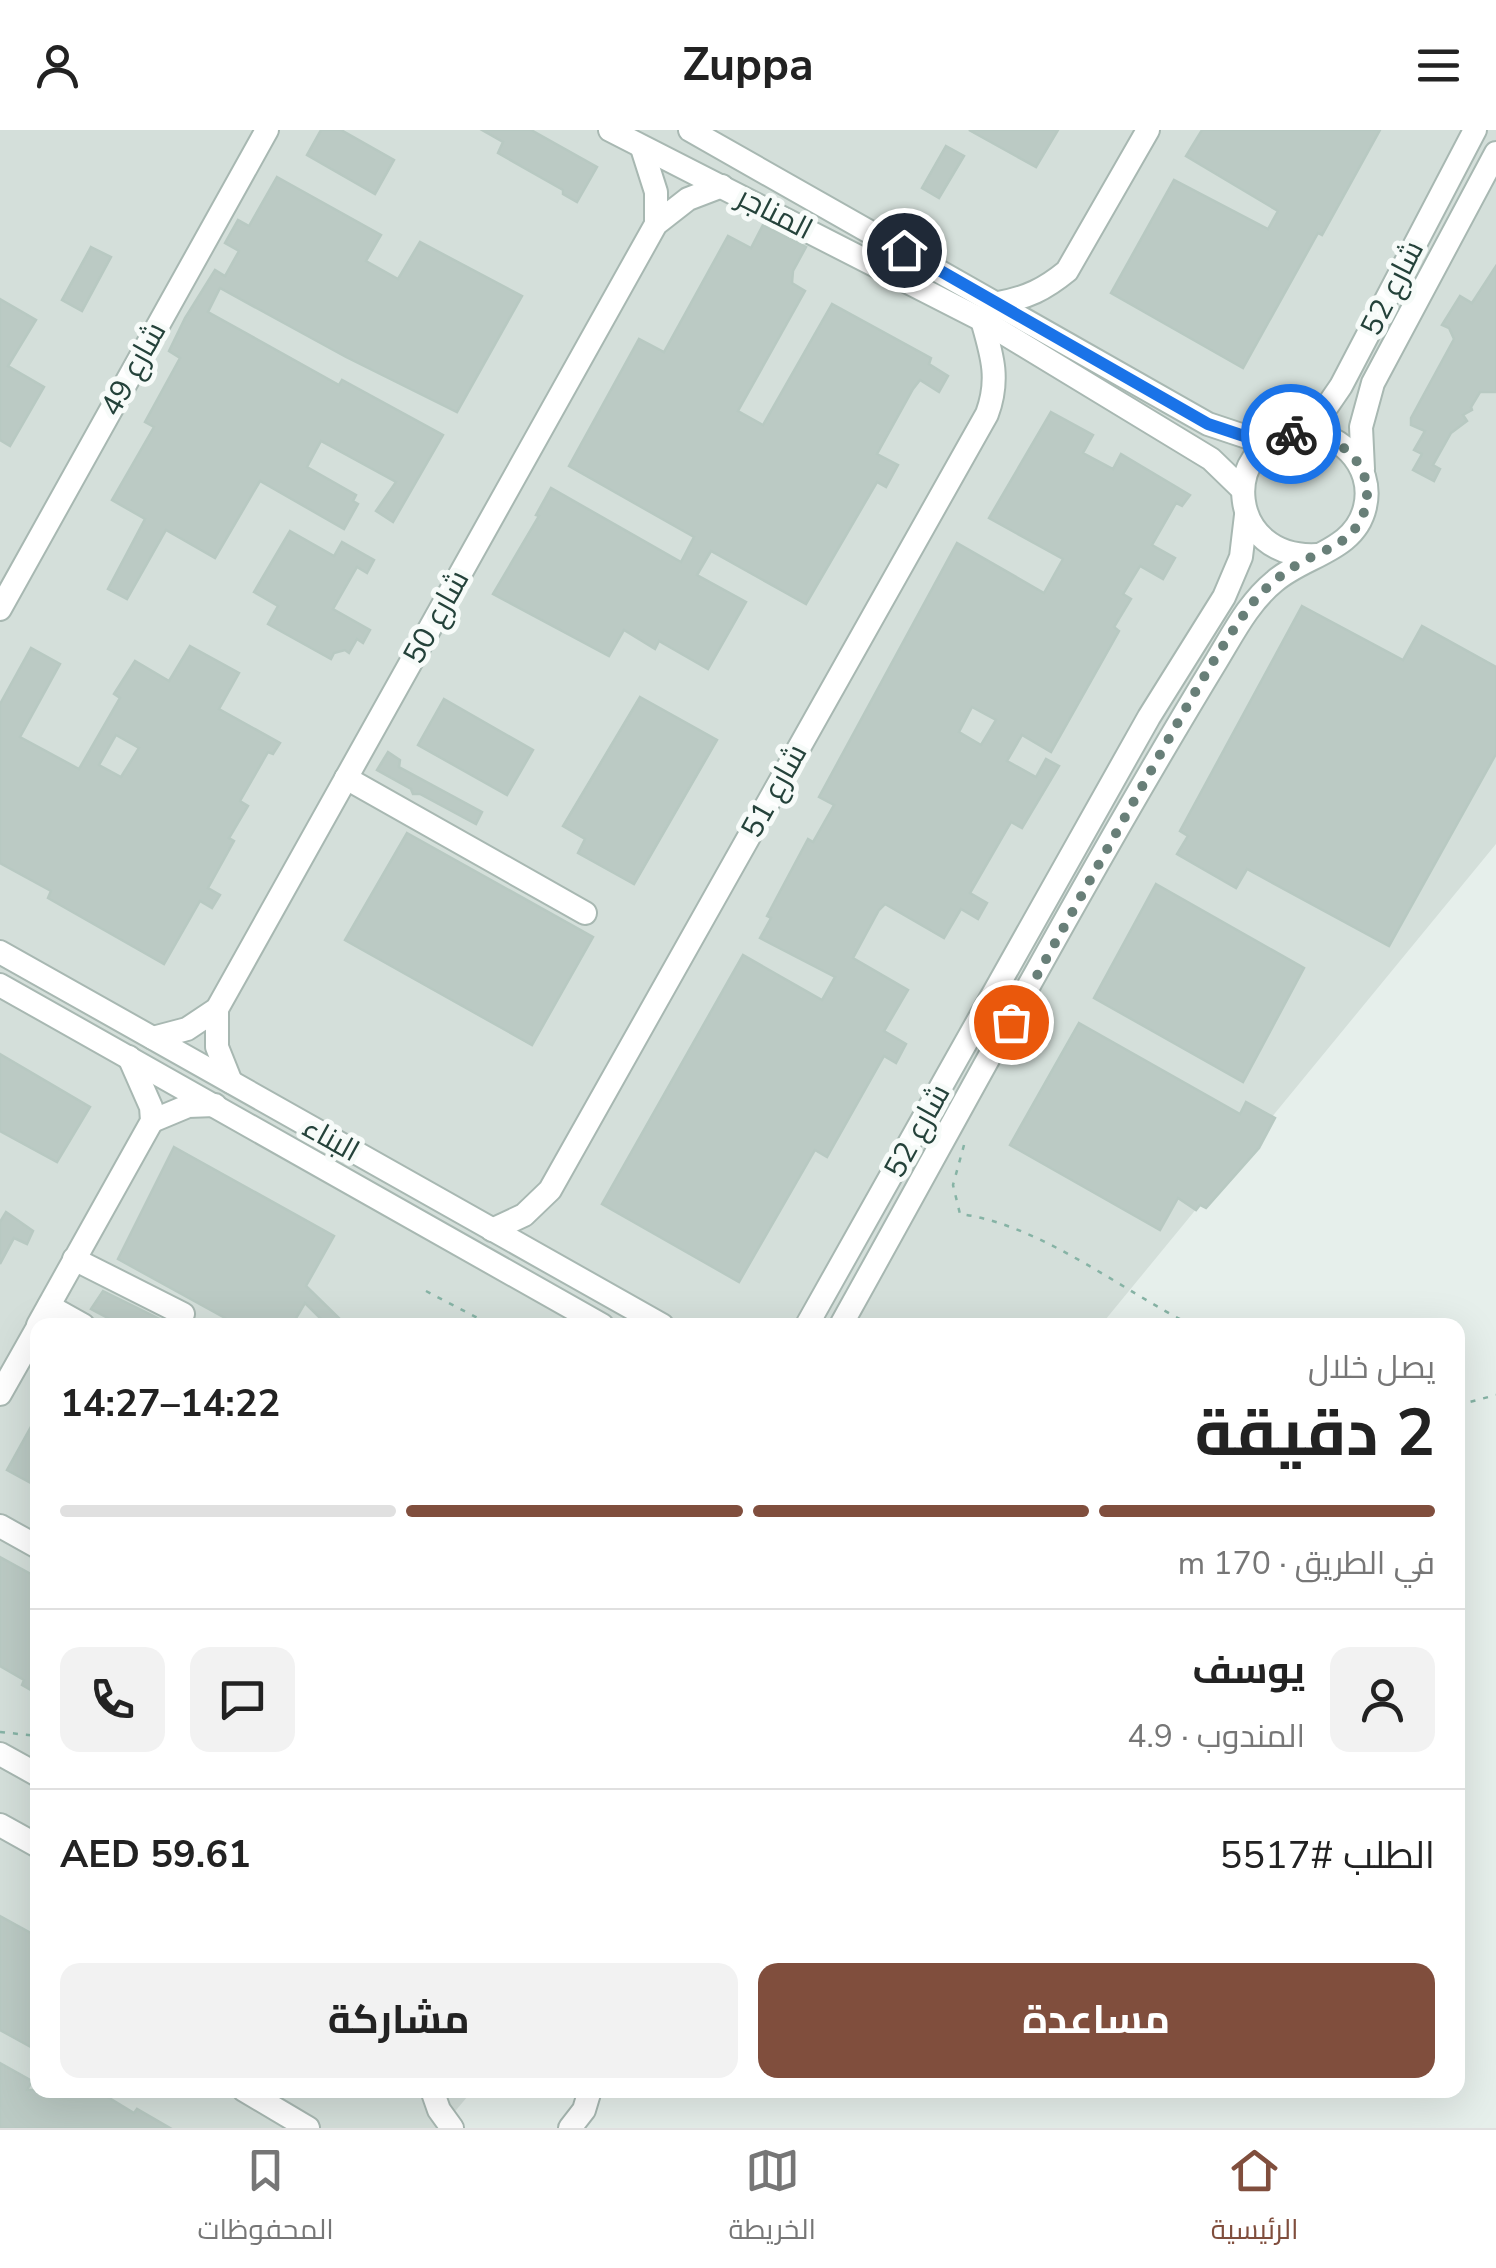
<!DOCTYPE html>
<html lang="ar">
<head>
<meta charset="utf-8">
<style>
  :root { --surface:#fff; --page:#f2f2f2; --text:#222; --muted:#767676; --line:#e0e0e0; --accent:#804e3d }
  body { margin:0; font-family:"Nunito Sans",Cairo,sans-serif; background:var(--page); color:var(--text); direction:rtl; height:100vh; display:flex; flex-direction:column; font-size:38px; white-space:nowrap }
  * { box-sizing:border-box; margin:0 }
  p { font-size:32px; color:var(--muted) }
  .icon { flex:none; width:55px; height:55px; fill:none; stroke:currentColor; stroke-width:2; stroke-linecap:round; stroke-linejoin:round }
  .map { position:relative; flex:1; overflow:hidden; direction:ltr }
  .sheet { position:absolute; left:30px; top:1188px; width:1435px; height:780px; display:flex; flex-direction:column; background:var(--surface); border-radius:20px; box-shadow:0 10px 40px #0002; direction:rtl }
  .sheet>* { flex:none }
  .pin { position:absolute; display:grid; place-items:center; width:85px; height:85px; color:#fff; margin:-42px; border:5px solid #fff; border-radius:50%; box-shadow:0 2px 10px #0007 }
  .courier { position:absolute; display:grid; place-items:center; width:100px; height:100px; margin:-50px; border:8px solid #1a73e8; border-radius:50%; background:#fff; color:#222; box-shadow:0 2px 12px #0007 }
  .summary em { font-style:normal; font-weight:700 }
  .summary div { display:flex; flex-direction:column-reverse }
  .summary { display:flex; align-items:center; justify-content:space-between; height:170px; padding:0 30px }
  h1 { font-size:65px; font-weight:700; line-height:75px }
  .bar { display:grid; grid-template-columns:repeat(4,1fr); gap:15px 10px; align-content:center; height:120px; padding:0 30px }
  .bar i { height:12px; border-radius:8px; background:var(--line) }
  .bar .current { background:var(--accent) }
  .bar p { grid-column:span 4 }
  .line { display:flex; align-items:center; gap:25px; padding:0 30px; border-top:2px solid var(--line) }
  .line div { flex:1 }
  .round { display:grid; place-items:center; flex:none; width:105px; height:105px; border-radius:20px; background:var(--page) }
  .cta { display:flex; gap:20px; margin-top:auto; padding:20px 30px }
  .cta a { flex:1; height:115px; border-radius:20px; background:var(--accent); color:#fff; font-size:40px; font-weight:700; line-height:115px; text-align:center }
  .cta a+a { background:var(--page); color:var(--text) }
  header { display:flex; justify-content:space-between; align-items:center; height:130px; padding:0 30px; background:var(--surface); font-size:45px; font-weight:700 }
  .tabs { display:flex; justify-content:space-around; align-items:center; height:140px; border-top:2px solid var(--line); background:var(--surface); font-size:28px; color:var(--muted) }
  .tabs a { display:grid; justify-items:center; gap:5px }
  .tabs .current { color:var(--accent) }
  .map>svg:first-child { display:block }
  .built { fill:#d4dfda }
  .building { fill:#bbcac4; stroke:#b8c9c2; stroke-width:2.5; fill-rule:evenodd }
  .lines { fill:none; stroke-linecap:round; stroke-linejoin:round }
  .minor-casing { stroke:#a8b8b2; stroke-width:26 }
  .path { stroke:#86b3a5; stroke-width:2.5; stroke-dasharray:5 8; stroke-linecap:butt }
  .minor { stroke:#fff; stroke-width:22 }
  .done { stroke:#687f78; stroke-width:10; stroke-dasharray:0 18 }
  .route { stroke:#1a73e8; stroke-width:12 }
  .labels { text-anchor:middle; stroke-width:10; stroke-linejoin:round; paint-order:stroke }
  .street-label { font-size:30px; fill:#24423a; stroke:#f7fbf9 }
</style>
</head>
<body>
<header><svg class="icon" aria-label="menu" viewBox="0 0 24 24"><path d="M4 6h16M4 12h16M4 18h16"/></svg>Zuppa<svg class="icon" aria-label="person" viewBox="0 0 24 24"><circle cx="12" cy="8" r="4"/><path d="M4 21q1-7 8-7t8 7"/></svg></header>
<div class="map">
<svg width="1496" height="1998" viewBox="0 0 1496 1998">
  <rect width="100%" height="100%" fill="#e6efeb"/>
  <polygon class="built" points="0,0 1496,0 1496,714 1101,1195 38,1195 38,1960 473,1960 441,1998 0,1998"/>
  <g class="building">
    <polygon points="321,0 341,0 394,30 375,64 307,25"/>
    <polygon points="482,0 531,0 597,37 577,72 563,64 563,60 498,23 503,12"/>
    <polygon points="969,0 1058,0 1036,37"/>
    <polygon points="1202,0 1380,0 1322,105 1318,103 1243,238 1111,163 1174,50 1268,99 1278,81 1186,26"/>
    <polygon points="946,16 964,26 939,68 922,58"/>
    <polygon points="277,47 381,105 366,131 398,149 420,112 522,166 457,282 346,227 220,158 208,182 339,255 342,250 443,305 393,392 376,381 396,352 321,311 307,337 356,365 353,371 358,374 344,399 260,351 215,428 166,400 127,469 108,459 145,389 112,370 154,297 145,292 180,228 169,221 185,188 215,140 225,146 239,121 225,113 238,90 249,96"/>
    <polygon points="763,95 806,117 793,141 792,153 805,161 738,281 763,295 832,174 931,228 929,234 948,246 939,262 920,250 913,259 877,324 898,335 886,357 877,352 806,474 711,421 697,445 746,472 708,539 659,511 655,519 624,500 609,526 493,464 539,386 536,385 551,358 681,432 694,407 569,336 639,209 664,222 728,106 751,118"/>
    <polygon points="91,117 111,127 82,181 62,170"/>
    <polygon points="1496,136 1496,262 1480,262 1471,277 1472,280 1463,285 1467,291 1451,303 1433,335 1440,339 1434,351 1413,340 1422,324 1414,320 1425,301 1411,295 1411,288 1454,209 1449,198 1442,195 1460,166 1472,173"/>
    <polygon points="0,169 36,190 8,236 44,257 10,316 0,310"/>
    <path d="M 1051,282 L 1093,305 L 1083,323 L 1113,339 L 1121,324 L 1190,365 L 1182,376 L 1176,373 L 1152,415 L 1175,428 L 1163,449 L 1140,436 L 1123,464 L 1131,469 L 1114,497 L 1119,501 L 1051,622 L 1022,605 L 1007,631 L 1036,647 L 1046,629 L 1059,636 L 1022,698 L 1011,692 L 970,763 L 987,773 L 978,789 L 961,779 L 944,808 L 885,774 L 879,780 L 853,828 L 908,860 L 884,901 L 906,914 L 896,933 L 884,926 L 827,1027 L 815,1020 L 739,1152 L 602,1074 L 743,825 L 822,870 L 835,847 L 760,808 L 771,788 L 767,786 L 808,709 L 813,712 L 834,675 L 819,667 L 957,413 L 1044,463 L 1063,429 L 989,388 ZM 972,577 L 996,590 L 981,615 L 959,602 Z"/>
    <polygon points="290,401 334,426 342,412 374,430 367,443 357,437 333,479 370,500 363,513 357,509 349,523 345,520 334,523 331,529 268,494 278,476 254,462"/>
    <polygon points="1302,476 1403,530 1422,496 1496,537 1496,624 1389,816 1247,739 1236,758 1177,724 1188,706 1180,701"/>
    <path d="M 190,516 L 239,543 L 219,579 L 280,613 L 273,624 L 268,622 L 240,671 L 248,676 L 229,708 L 234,711 L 208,758 L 220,765 L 212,778 L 200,771 L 164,834 L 48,768 L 51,761 L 0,733 L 0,574 L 31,518 L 60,534 L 20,607 L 79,639 L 120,568 L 114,564 L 135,531 L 169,551 ZM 116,605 L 139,618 L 121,647 L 99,635 Z"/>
    <polygon points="640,567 717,610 634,754 578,723 585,709 563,696"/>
    <polygon points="444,569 533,620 507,665 418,615"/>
    <polygon points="388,622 400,630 399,637 482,682 476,694 420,664 413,664 411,659 377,640"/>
    <polygon points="407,703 593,807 532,915 345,810"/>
    <polygon points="1156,754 1304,838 1243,952 1094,868"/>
    <polygon points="1079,893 1240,984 1246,972 1275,988 1259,1018 1206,1078 1200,1075 1196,1080 1178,1068 1160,1100 1010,1015"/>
    <polygon points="0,924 90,977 57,1032 0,1001"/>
    <polygon points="174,1017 334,1106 306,1156 346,1195 327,1195 305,1173 292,1195 221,1195 225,1188 118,1129"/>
    <polygon points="6,1082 33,1101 27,1114 14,1108 0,1134 0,1092"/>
    <polygon points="103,1161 172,1195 121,1195 91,1179"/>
    <polygon points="38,1284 38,1357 7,1340"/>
    <polygon points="0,1427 38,1448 38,1564 22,1555 24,1550 0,1536"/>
    <polygon points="0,1786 38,1807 38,1921 0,1900"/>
    <polygon points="0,1933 32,1951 27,1960 96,1960 134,1983 137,1979 170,1998 0,1998"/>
  </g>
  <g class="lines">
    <g class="minor-casing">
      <g id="minor">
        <polyline points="610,0 982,190 1211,329 1243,360"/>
        <polyline points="690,0 1208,294 1268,314"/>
        <polyline points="642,18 656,62 656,94"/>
        <path d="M 998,173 C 1027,168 1045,159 1067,141 L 1148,0"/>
        <polyline points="1293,303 1328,275 1341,256 1475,0"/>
        <polyline points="1363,339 1361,297 1373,253 1496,23"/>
        <polyline points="0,479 267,0"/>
        <polyline points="346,648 585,783"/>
        <polyline points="0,822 662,1195"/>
        <polyline points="0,855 602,1195"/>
        <polyline points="217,879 217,917 231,952"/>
        <polyline points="153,908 187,899 217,879 656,94 688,69 722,56"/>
        <polyline points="152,991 188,976 215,975"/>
        <path d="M 492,1100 L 524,1085 L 550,1060 L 987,284 C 1000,249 992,225 982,190"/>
        <polyline points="74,1129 183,1184"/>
        <polyline points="49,1176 83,1195"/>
        <polyline points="38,1195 152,991 151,977 129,927"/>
        <polyline points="807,1195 1149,587 1224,467 1241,427 1246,385"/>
        <path d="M 841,1195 C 965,973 1085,747 1217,530 C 1234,502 1249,472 1275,451 C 1305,425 1355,421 1365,377 C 1375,335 1337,297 1295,303 C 1219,315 1227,430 1317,425"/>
        <polyline points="0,1264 38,1197"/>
        <polyline points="0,1396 38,1417"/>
        <polyline points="0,1624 38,1645"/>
        <polyline points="0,1695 38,1716"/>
        <polyline points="244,1960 308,1998"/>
        <polyline points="432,1960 439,1980 452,1998"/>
        <polyline points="570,1998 584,1980 590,1960"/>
      </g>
    </g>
    <g class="path">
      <path d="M 964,1015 L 953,1055 L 960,1084 C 1039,1094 1120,1159 1191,1195"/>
      <polyline points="426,1161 491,1195"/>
      <polyline points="1458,1275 1496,1265"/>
      <polyline points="0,1602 38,1606"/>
    </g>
    <use href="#minor" class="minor"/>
  </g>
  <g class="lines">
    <path class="done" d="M 1011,892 C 1057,810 1102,728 1148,646 C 1179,591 1209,534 1245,483 C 1258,464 1276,448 1295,436 C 1322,419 1352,416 1364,382 C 1379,334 1335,299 1291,304"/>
    <polyline class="route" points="904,120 1208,294 1268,314 1291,304"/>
  </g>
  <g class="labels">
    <g class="street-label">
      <text transform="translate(775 83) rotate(27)" y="10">المناجر</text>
      <text transform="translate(1392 158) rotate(-63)" y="10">شارع 52</text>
      <text transform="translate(133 239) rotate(-61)" y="10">شارع 49</text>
      <text transform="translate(436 487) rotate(-61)" y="10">شارع 50</text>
      <text transform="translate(774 661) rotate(-61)" y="10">شارع 51</text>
      <text transform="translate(917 1001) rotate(-61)" y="10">شارع 52</text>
      <text transform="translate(331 1009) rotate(29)" y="10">البناء</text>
    </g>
  </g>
</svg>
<div class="pin" style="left:1011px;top:892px;background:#ea580c"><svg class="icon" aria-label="bag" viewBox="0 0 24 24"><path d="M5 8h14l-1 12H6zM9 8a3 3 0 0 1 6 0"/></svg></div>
<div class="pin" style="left:904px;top:120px;background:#1f2937"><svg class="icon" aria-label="home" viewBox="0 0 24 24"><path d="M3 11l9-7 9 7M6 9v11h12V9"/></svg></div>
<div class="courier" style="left:1291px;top:304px"><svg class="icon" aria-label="bike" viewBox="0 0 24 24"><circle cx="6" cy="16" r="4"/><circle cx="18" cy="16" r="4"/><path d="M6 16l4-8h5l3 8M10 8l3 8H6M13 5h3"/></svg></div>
<section class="sheet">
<div class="summary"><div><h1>2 دقيقة</h1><p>يصل خلال</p></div><em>14:22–14:27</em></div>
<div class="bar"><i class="current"></i><i class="current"></i><i class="current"></i><i></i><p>في الطريق · 170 m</p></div>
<div class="line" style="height:180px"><a class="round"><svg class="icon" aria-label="person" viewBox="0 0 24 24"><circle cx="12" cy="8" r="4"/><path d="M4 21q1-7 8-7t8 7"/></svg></a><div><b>يوسف</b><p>المندوب · 4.9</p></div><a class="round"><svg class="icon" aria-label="chat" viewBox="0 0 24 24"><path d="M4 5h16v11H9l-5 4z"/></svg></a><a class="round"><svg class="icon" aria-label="phone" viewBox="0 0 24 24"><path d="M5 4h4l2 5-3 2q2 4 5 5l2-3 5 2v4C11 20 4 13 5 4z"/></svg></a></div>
<div class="line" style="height:130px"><div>الطلب #5517</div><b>AED 59.61</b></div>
<div class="cta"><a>مساعدة</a><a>مشاركة</a></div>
</section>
</div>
<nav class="tabs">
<a class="current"><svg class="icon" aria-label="home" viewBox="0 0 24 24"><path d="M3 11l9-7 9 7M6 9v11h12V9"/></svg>الرئيسية</a>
<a><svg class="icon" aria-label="map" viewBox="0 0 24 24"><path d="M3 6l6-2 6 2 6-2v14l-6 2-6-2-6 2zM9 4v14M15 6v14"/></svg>الخريطة</a>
<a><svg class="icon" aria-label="saved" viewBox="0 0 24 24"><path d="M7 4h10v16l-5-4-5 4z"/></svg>المحفوظات</a>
</nav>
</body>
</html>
